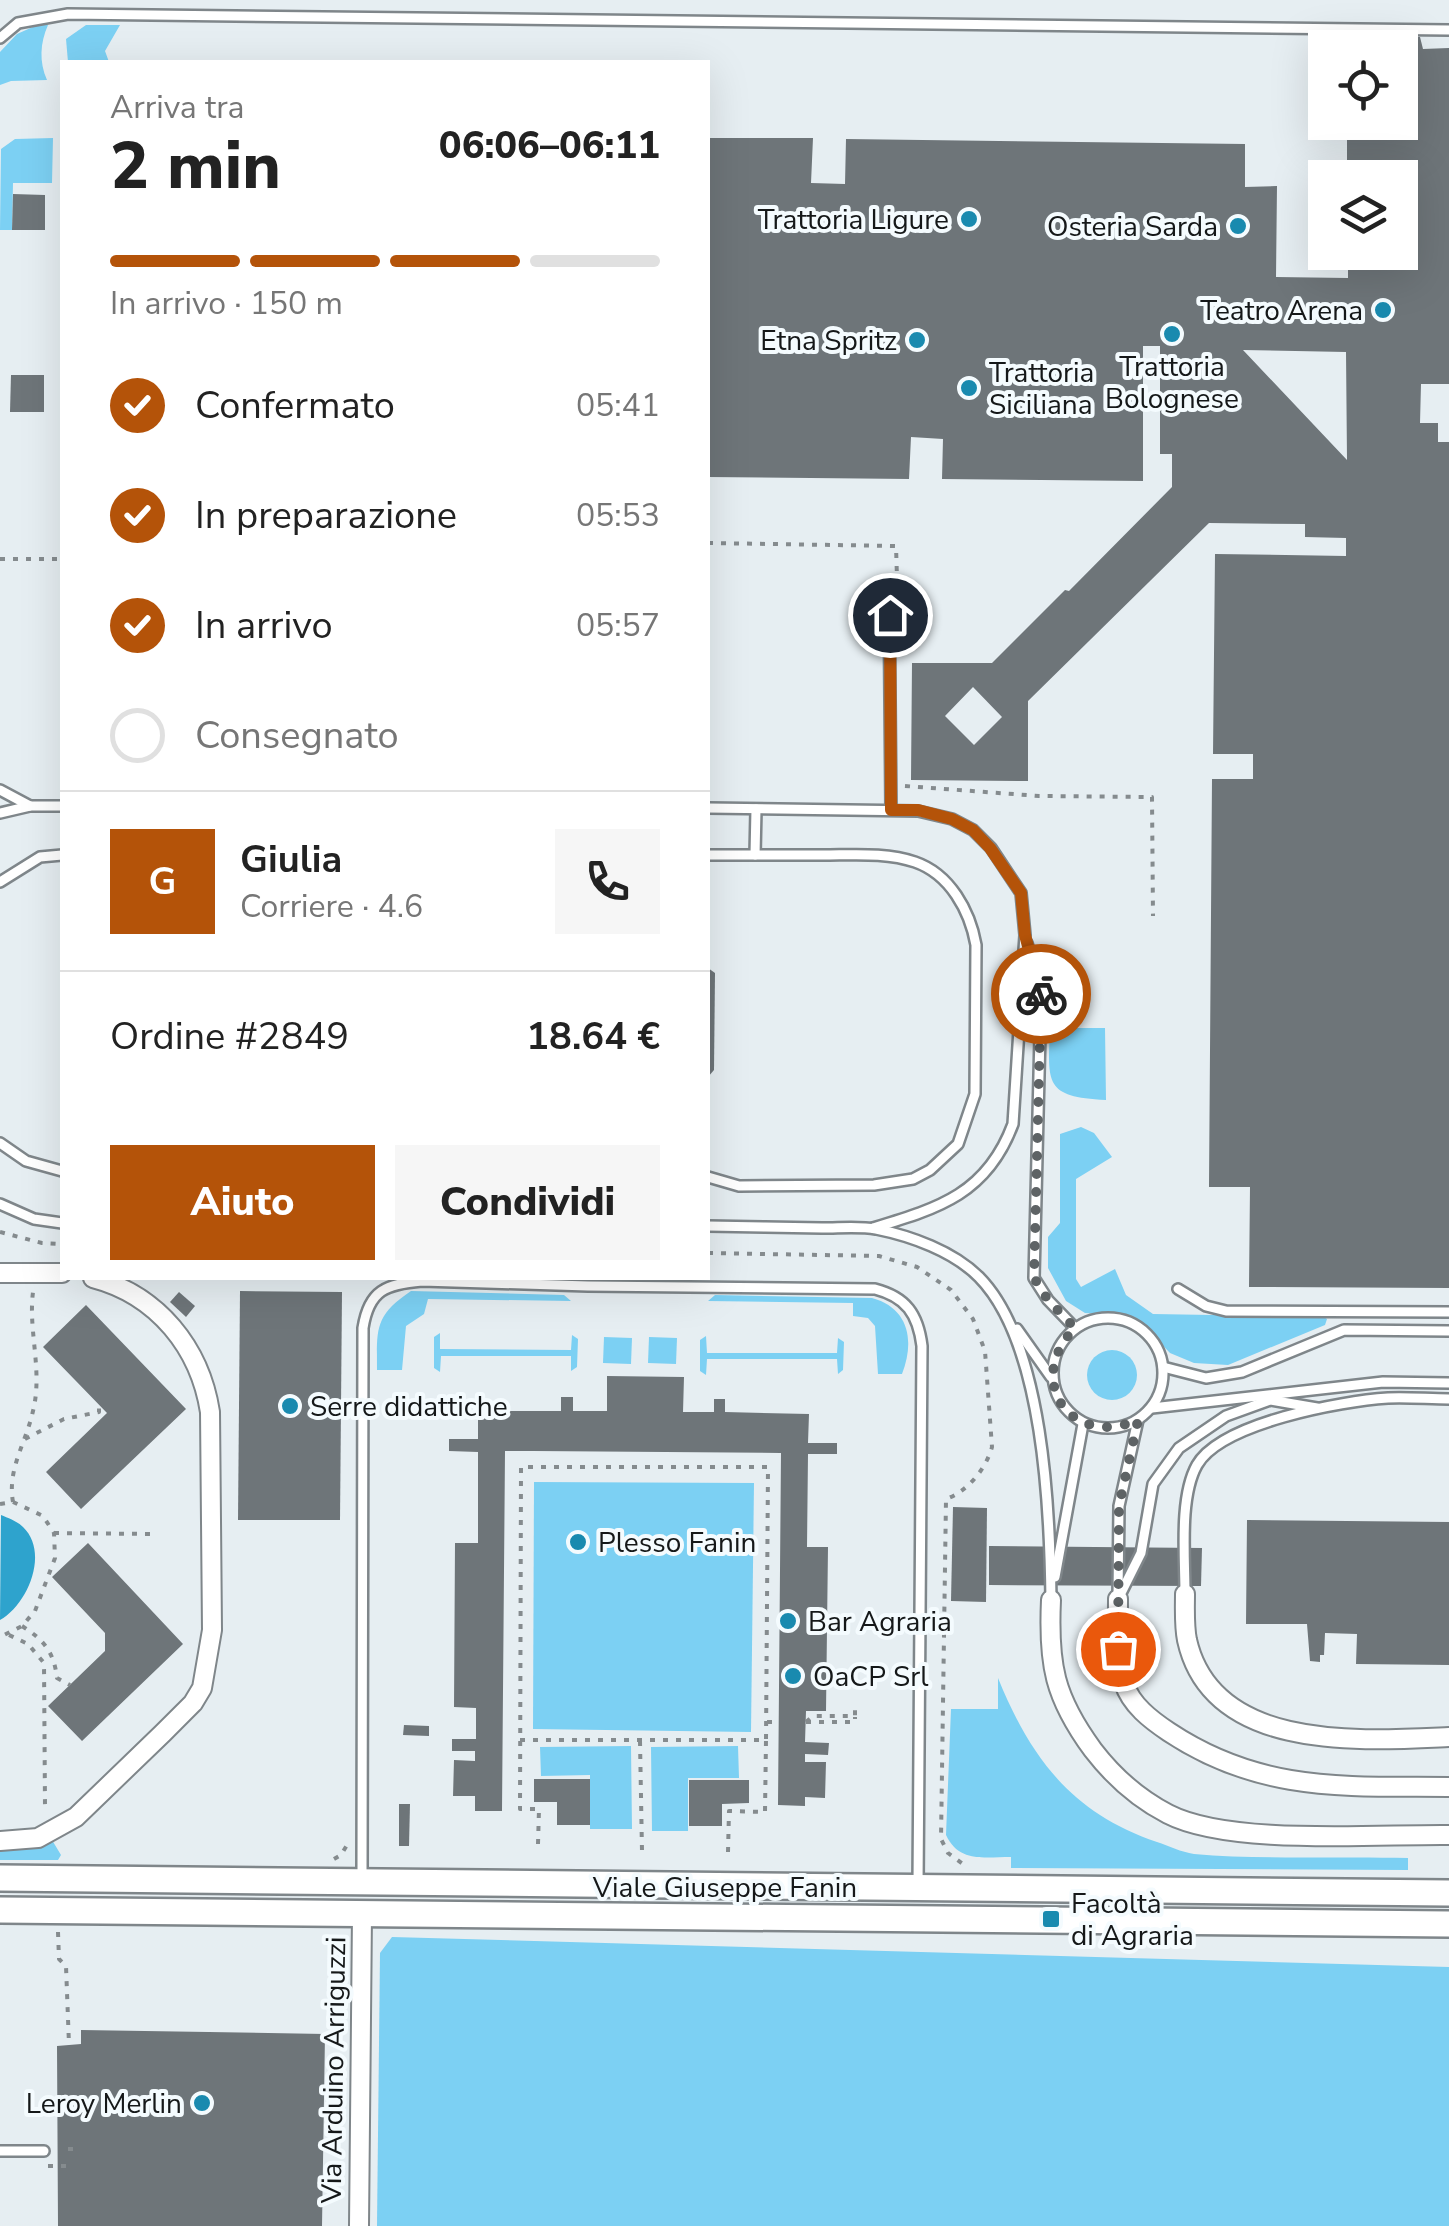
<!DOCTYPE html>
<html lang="it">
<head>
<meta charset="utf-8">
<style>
  :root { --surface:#fff; --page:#f6f6f6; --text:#222; --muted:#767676; --line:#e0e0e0; --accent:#b45309 }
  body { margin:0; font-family:"Nunito Sans",sans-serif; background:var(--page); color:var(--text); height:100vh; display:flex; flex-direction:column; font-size:38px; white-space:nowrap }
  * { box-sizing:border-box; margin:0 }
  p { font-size:32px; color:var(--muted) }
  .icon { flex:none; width:55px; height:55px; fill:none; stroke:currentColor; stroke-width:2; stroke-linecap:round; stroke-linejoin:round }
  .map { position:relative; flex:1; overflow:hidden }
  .sheet { position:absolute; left:60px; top:60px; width:650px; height:1220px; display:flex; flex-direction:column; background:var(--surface); border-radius:0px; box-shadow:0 10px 40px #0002 }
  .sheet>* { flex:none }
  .buttons { position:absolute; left:1308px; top:30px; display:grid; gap:20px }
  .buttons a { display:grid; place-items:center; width:110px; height:110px; border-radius:0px; background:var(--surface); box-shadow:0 10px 40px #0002; font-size:50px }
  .pin { position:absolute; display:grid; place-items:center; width:85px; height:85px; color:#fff; margin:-42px; border:5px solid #fff; border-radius:50%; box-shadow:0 2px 10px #0007 }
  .courier { position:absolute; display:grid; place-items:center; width:100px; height:100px; margin:-50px; border:8px solid #b45309; border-radius:50%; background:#fff; color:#222; box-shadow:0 2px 12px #0007 }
  .head em { font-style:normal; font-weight:800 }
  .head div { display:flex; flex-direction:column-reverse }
  .head { display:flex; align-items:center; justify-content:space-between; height:170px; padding:0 50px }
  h1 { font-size:65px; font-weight:800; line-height:75px }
  .bar { display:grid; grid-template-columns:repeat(4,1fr); gap:15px 10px; align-content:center; height:120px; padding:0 50px }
  .bar i { height:12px; border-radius:8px; background:var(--line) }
  .bar .selected { background:var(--accent) }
  .bar p { grid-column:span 4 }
  .line { display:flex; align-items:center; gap:25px; padding:0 50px; border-top:2px solid var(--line) }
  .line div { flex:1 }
  .round { display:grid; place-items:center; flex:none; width:105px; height:105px; border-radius:0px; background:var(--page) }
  ol { padding:0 50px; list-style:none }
  li { display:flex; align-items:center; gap:30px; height:110px }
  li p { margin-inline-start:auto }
  li .icon { padding:10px; border-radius:50%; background:var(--accent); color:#fff; stroke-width:4 }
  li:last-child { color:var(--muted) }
  li i { width:55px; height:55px; border:5px solid var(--line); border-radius:50% }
  .action { display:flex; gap:20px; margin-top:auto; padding:20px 50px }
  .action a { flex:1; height:115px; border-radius:0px; background:var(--accent); color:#fff; font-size:40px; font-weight:800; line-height:115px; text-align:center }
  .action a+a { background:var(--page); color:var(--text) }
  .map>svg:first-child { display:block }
  .green { fill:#7cd0f3 }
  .water { fill:#2ea3cd }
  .building { fill:#6e7579; fill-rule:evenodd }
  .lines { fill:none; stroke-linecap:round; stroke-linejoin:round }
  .lane-casing { stroke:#7f868a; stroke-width:14 }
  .street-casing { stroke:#7f868a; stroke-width:22 }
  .secondary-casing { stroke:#7f868a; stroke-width:30 }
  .path { stroke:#858b8e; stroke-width:4; stroke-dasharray:5 8; stroke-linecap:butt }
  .lane { stroke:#fff; stroke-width:9 }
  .street { stroke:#fff; stroke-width:18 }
  .secondary { stroke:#fff; stroke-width:25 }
  .done { stroke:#5e6365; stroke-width:10; stroke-dasharray:0 18 }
  .route { stroke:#b45309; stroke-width:12 }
  .poi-dot { fill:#198aaf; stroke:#f4fbfe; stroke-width:4 }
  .labels { text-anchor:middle; stroke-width:8; stroke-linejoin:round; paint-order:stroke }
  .poi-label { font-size:28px; fill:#151819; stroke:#f4fbfe; text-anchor:start }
  .street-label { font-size:28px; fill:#151819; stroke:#f4fbfe }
</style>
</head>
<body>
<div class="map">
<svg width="1449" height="2226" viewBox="0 0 1449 2226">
  <rect width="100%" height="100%" fill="#e6eef2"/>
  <g class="green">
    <path d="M 44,22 L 48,25 C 40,43 39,62 47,80 L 11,81 L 0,85 L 0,52 L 17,34 Z"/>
    <polygon points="86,25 120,25 105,51 109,62 68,62 66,39"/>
    <polygon points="53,138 52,183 13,183 12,230 0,230 1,149 15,139"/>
    <path d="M 1050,1028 L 1105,1028 L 1106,1100 C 1044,1097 1048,1083 1050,1028 Z"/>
    <polygon points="1081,1127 1094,1133 1112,1157 1076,1179 1076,1279 1081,1287 1115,1269 1126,1295 1153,1314 1324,1317 1327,1319 1325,1325 1228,1365 1194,1363 1170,1353 1143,1325 1128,1316 1085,1313 1066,1301 1048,1268 1048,1237 1060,1223 1060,1134"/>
    <path d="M 411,1291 L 564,1295 L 571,1301 L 428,1299 L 424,1314 L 406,1326 L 402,1370 L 377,1370 C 377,1329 374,1316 411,1291 Z"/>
    <path d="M 715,1295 L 872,1298 C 909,1308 915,1341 902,1374 L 878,1374 L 875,1326 L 868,1318 L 853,1316 L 853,1303 L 708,1301 Z"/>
    <polygon points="440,1333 440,1349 571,1350 572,1335 578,1339 577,1367 571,1371 571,1356 441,1356 440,1372 434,1368 434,1337"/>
    <polygon points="706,1336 707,1353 837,1353 838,1338 844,1342 843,1370 838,1374 837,1359 707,1359 706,1375 700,1371 700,1340"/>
    <polygon points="604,1337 632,1338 631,1364 603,1363"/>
    <polygon points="649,1337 677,1338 676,1364 648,1363"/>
    <circle cx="1112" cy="1375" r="25"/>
    <polygon points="534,1482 754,1483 751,1732 533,1729"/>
    <path d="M 998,1678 C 1031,1759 1072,1813 1157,1842 C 1169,1846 1181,1852 1194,1854 C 1261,1860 1340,1856 1408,1858 L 1408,1870 L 1011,1868 L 1011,1857 C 984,1857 959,1863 946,1835 L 951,1709 L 998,1709 Z"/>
    <polygon points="631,1746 632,1829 590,1829 590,1775 541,1776 540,1747"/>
    <polygon points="738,1746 739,1778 688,1778 688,1831 652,1831 651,1747"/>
    <polygon points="52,1840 61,1855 58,1860 0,1860 0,1850 20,1850"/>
    <polygon points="392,1937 1449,1967 1449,2226 377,2226 380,1953"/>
  </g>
  <path class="water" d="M 1,1515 C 8,1518 17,1521 23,1527 C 50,1553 27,1605 0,1620 Z"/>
  <g class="building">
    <path d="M 1420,37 L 1423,49 L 1449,48 L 1449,384 L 1421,384 L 1420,423 L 1438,423 L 1438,442 L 1449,442 L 1449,1288 L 1249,1287 L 1250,1187 L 1209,1187 L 1212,779 L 1253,779 L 1253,754 L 1213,754 L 1215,554 L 1346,556 L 1346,538 L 1305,537 L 1305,524 L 1209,523 L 1028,701 L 1028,781 L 911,780 L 912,663 L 992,663 L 1065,590 L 1069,591 L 1172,487 L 1172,454 L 1160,454 L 1160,346 L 1143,346 L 1143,481 L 942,479 L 943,439 L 911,437 L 909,479 L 708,477 L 708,138 L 813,138 L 811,183 L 845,184 L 846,139 L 1245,144 L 1245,187 L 1277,186 L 1276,277 L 1348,278 L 1348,252 L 1400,252 L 1400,178 L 1347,178 L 1347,122 L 1400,122 L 1400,48 L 1346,48 L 1346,38 ZM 1243,350 L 1346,352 L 1347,460 ZM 973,687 L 1002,717 L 974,745 L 945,716 Z"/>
    <polygon points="13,194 45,195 45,230 12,230"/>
    <polygon points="11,375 44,375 44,412 10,412"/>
    <polygon points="708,968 715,973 714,1070 708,1077"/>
    <polygon points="240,1291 342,1292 340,1520 238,1520"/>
    <polygon points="179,1292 195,1306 186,1317 170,1302"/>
    <polygon points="86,1305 186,1409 81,1509 46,1472 107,1413 43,1347"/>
    <polygon points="607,1376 684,1377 683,1412 714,1412 714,1399 725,1399 725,1412 809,1414 808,1443 837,1443 837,1454 808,1454 807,1547 828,1547 826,1711 806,1711 805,1742 829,1743 828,1755 805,1754 805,1762 826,1762 825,1798 805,1797 805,1806 778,1805 781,1453 534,1451 505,1451 502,1811 475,1811 475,1796 453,1796 454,1760 475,1761 475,1751 452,1751 452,1739 476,1739 476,1708 454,1707 455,1543 478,1543 478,1452 449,1451 449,1439 478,1439 478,1411 561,1411 561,1397 573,1397 573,1411 607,1411"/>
    <polygon points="953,1507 987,1508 986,1602 951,1601"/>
    <polygon points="1247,1520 1449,1522 1449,1665 1356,1664 1357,1634 1325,1633 1324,1655 1320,1655 1320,1662 1310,1661 1307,1624 1246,1624"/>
    <polygon points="88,1543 183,1644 82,1741 48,1706 105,1651 105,1633 52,1577"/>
    <polygon points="989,1546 1202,1548 1201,1586 989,1585"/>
    <polygon points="404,1725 429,1726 429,1736 403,1735"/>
    <polygon points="534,1779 590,1779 590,1825 557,1825 557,1802 534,1802"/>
    <polygon points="689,1780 749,1780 749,1803 722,1804 722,1826 689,1826"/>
    <polygon points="399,1804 410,1804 409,1846 399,1846"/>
    <polygon points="81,2030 325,2034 322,2226 58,2226 57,2046 81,2044"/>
  </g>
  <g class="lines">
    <g class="lane-casing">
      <g id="lane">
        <polyline points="0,38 18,23 68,14 1449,30"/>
        <polyline points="889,588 891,810"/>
        <polyline points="0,790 30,806"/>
        <path d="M 708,808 L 918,811 L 952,819 L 973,830 L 991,848 L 1021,893 L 1025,935 L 1013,1124 C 987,1194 939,1208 873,1228"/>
        <polyline points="0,813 30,806 62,806"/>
        <path d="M 708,855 C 746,855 785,855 823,855 C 852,855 887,852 915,862 C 950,874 970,911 976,945 L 975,1094 L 958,1144 L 930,1170 L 913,1179 L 874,1185 L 739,1186 L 708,1177"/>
        <polyline points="755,855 756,809"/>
        <polyline points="0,882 40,857 62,855"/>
        <polyline points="1027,943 1041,994 1034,1278 1048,1300 1075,1328"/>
        <polyline points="0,1143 26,1161 62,1171"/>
        <polyline points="0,1204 34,1219 62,1223"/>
        <path d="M 708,1226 C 746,1227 784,1227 822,1228 C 840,1228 859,1226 876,1229 C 911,1236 953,1251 979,1277 C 1044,1343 1050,1512 1051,1600"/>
        <polyline points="1178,1289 1206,1306 1226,1311 1449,1312"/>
        <circle cx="1108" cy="1373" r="55"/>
        <polyline points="1017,1329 1051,1377"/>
        <polyline points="1163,1367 1206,1378 1242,1372 1344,1330 1449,1331"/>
        <polyline points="1152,1408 1383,1382 1449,1383"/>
        <polyline points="1055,1577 1083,1424"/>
        <path d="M 1185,1594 C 1185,1557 1179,1497 1197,1465 C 1221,1423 1341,1401 1388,1398 C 1408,1397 1429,1399 1449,1399"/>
        <polyline points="1118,1597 1119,1506 1138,1420"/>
        <polyline points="1118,1599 1141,1553 1153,1484 1179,1448 1226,1416 1270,1400 1317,1408"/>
        <path d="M 362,1877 L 363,1328 C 369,1290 386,1284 422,1281 L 588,1286 L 875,1289 C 906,1297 918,1314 922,1346 L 918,1885"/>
        <polyline points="0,2151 44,2151"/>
      </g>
    </g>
    <g class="street-casing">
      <g id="street">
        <polyline points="0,1273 62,1273"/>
        <path d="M 1185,1594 C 1185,1608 1184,1625 1187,1640 C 1212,1752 1360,1741 1449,1737"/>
        <path d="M 1118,1599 C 1118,1627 1116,1656 1124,1683 C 1131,1705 1151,1720 1169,1732 C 1261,1793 1345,1786 1449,1787"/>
        <path d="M 1051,1600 C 1048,1664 1054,1697 1093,1750 C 1113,1776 1139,1799 1168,1814 C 1230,1846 1377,1834 1449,1835"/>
        <path d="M 0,1841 L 38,1838 L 76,1817 L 163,1733 L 193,1703 L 202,1688 L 212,1630 L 210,1412 C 200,1348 158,1295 93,1278"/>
        <polyline points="359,2226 362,1914"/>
      </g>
    </g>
    <g class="secondary-casing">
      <g id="secondary">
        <polyline points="0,1878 1449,1893"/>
        <polyline points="0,1910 1449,1924"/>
      </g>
    </g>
    <g class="path">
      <polyline points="708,543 896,546 897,578"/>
      <polyline points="0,559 62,559"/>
      <polyline points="905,786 1039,796 1152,797 1153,916"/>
      <polyline points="0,1232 42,1243 62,1244"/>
      <path d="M 708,1253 L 879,1256 L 917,1267 L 951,1290 L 973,1319 L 985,1351 L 992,1447 C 986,1469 967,1492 946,1499 L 941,1839 L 948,1853 L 963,1864"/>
      <polyline points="25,1439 64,1419 99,1412 99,1406"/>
      <path d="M 13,1502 C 7,1469 26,1443 33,1411 C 43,1371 28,1331 33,1292"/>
      <polyline points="0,1504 13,1502 43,1516 54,1533 55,1558 35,1611 22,1626 0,1637"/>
      <polyline points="54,1533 157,1534"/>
      <path d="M 22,1626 C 44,1640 54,1652 57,1678 L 70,1685"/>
      <polyline points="9,1635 28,1644 44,1663 45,1807 48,1811"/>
      <polyline points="767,1722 778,1722"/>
      <polyline points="806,1722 813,1716 855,1716 855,1709"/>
      <polyline points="806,1722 855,1722 855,1717"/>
      <polyline points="520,1740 766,1740 768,1467 521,1467 520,1809 539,1809 538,1844"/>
      <polyline points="640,1741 642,1851"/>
      <polyline points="728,1852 729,1811 765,1812 766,1740"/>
      <polyline points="334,1859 341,1855 347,1845"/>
      <polyline points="58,1932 59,1959 66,1966 69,2045"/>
      <polyline points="68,2149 79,2149"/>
      <polyline points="48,2166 68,2166"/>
    </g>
    <use href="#lane" class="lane"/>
    <use href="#street" class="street"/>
    <use href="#secondary" class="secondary"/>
  </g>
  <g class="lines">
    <path class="done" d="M 1041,994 L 1034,1278 L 1048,1300 L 1075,1328 C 1023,1381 1071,1449 1138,1420 L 1119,1506 L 1118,1649"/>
    <polyline class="route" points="890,615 891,810 918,810 952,819 973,830 990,848 1021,893 1025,935 1041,994"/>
  </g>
  <g class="poi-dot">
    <circle cx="969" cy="219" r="10"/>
    <circle cx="1238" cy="226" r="10"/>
    <circle cx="1383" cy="310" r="10"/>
    <circle cx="1172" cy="334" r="10"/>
    <circle cx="917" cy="340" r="10"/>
    <circle cx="969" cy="388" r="10"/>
    <circle cx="290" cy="1406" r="10"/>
    <circle cx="578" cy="1542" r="10"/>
    <circle cx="788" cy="1621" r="10"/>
    <circle cx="793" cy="1676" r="10"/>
    <rect x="1041" y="1909" width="20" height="20" rx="5"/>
    <circle cx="202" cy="2103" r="10"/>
  </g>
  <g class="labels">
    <g class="poi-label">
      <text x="949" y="229" text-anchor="end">Trattoria Ligure</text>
      <text x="1218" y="236" text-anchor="end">Osteria Sarda</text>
      <text x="1363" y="320" text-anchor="end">Teatro Arena</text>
      <text x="897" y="350" text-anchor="end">Etna Spritz</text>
      <text x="1172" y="376" text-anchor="middle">Trattoria<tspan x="1172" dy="32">Bolognese</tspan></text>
      <text x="989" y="382">Trattoria<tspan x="989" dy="32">Siciliana</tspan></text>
      <text x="310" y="1416">Serre didattiche</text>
      <text x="598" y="1552">Plesso Fanin</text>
      <text x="808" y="1631">Bar Agraria</text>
      <text x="813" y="1686">OaCP Srl</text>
      <text x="1071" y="1913">Facoltà<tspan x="1071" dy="32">di Agraria</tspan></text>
      <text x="182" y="2113" text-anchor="end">Leroy Merlin</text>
    </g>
    <g class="street-label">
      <text x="725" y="1897">Viale Giuseppe Fanin</text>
      <text transform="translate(333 2070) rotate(-89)" y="10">Via Arduino Arriguzzi</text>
    </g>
  </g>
</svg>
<div class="buttons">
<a><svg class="icon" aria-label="locate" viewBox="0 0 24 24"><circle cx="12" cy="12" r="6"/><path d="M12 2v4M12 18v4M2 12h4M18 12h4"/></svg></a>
<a><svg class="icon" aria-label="layers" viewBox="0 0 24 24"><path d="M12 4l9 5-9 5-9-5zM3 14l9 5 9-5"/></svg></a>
</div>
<div class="pin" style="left:1118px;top:1649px;background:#ea580c"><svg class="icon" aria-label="bag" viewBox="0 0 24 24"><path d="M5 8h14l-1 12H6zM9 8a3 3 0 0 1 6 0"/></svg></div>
<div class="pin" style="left:890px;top:615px;background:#1f2937"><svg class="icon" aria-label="home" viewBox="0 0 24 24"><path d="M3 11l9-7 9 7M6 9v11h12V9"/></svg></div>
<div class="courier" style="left:1041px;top:994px"><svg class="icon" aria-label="bike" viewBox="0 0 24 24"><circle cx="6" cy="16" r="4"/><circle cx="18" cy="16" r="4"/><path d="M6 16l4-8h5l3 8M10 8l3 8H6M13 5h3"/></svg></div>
<section class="sheet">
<div class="head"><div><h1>2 min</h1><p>Arriva tra</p></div><em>06:06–06:11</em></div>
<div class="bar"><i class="selected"></i><i class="selected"></i><i class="selected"></i><i></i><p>In arrivo · 150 m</p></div>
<ol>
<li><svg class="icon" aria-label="check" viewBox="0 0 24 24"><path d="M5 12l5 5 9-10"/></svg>Confermato<p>05:41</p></li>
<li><svg class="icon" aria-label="check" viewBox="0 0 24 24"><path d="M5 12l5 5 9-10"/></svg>In preparazione<p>05:53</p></li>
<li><svg class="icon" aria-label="check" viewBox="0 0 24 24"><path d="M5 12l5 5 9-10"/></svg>In arrivo<p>05:57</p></li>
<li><i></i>Consegnato</li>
</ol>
<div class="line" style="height:180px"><b class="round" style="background:var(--accent);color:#fff">G</b><div><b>Giulia</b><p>Corriere · 4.6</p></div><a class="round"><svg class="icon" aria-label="phone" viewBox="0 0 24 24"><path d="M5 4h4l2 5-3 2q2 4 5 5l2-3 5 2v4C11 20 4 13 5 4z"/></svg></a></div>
<div class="line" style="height:130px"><div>Ordine #2849</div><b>18.64 €</b></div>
<div class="action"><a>Aiuto</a><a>Condividi</a></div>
</section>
</div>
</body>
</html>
